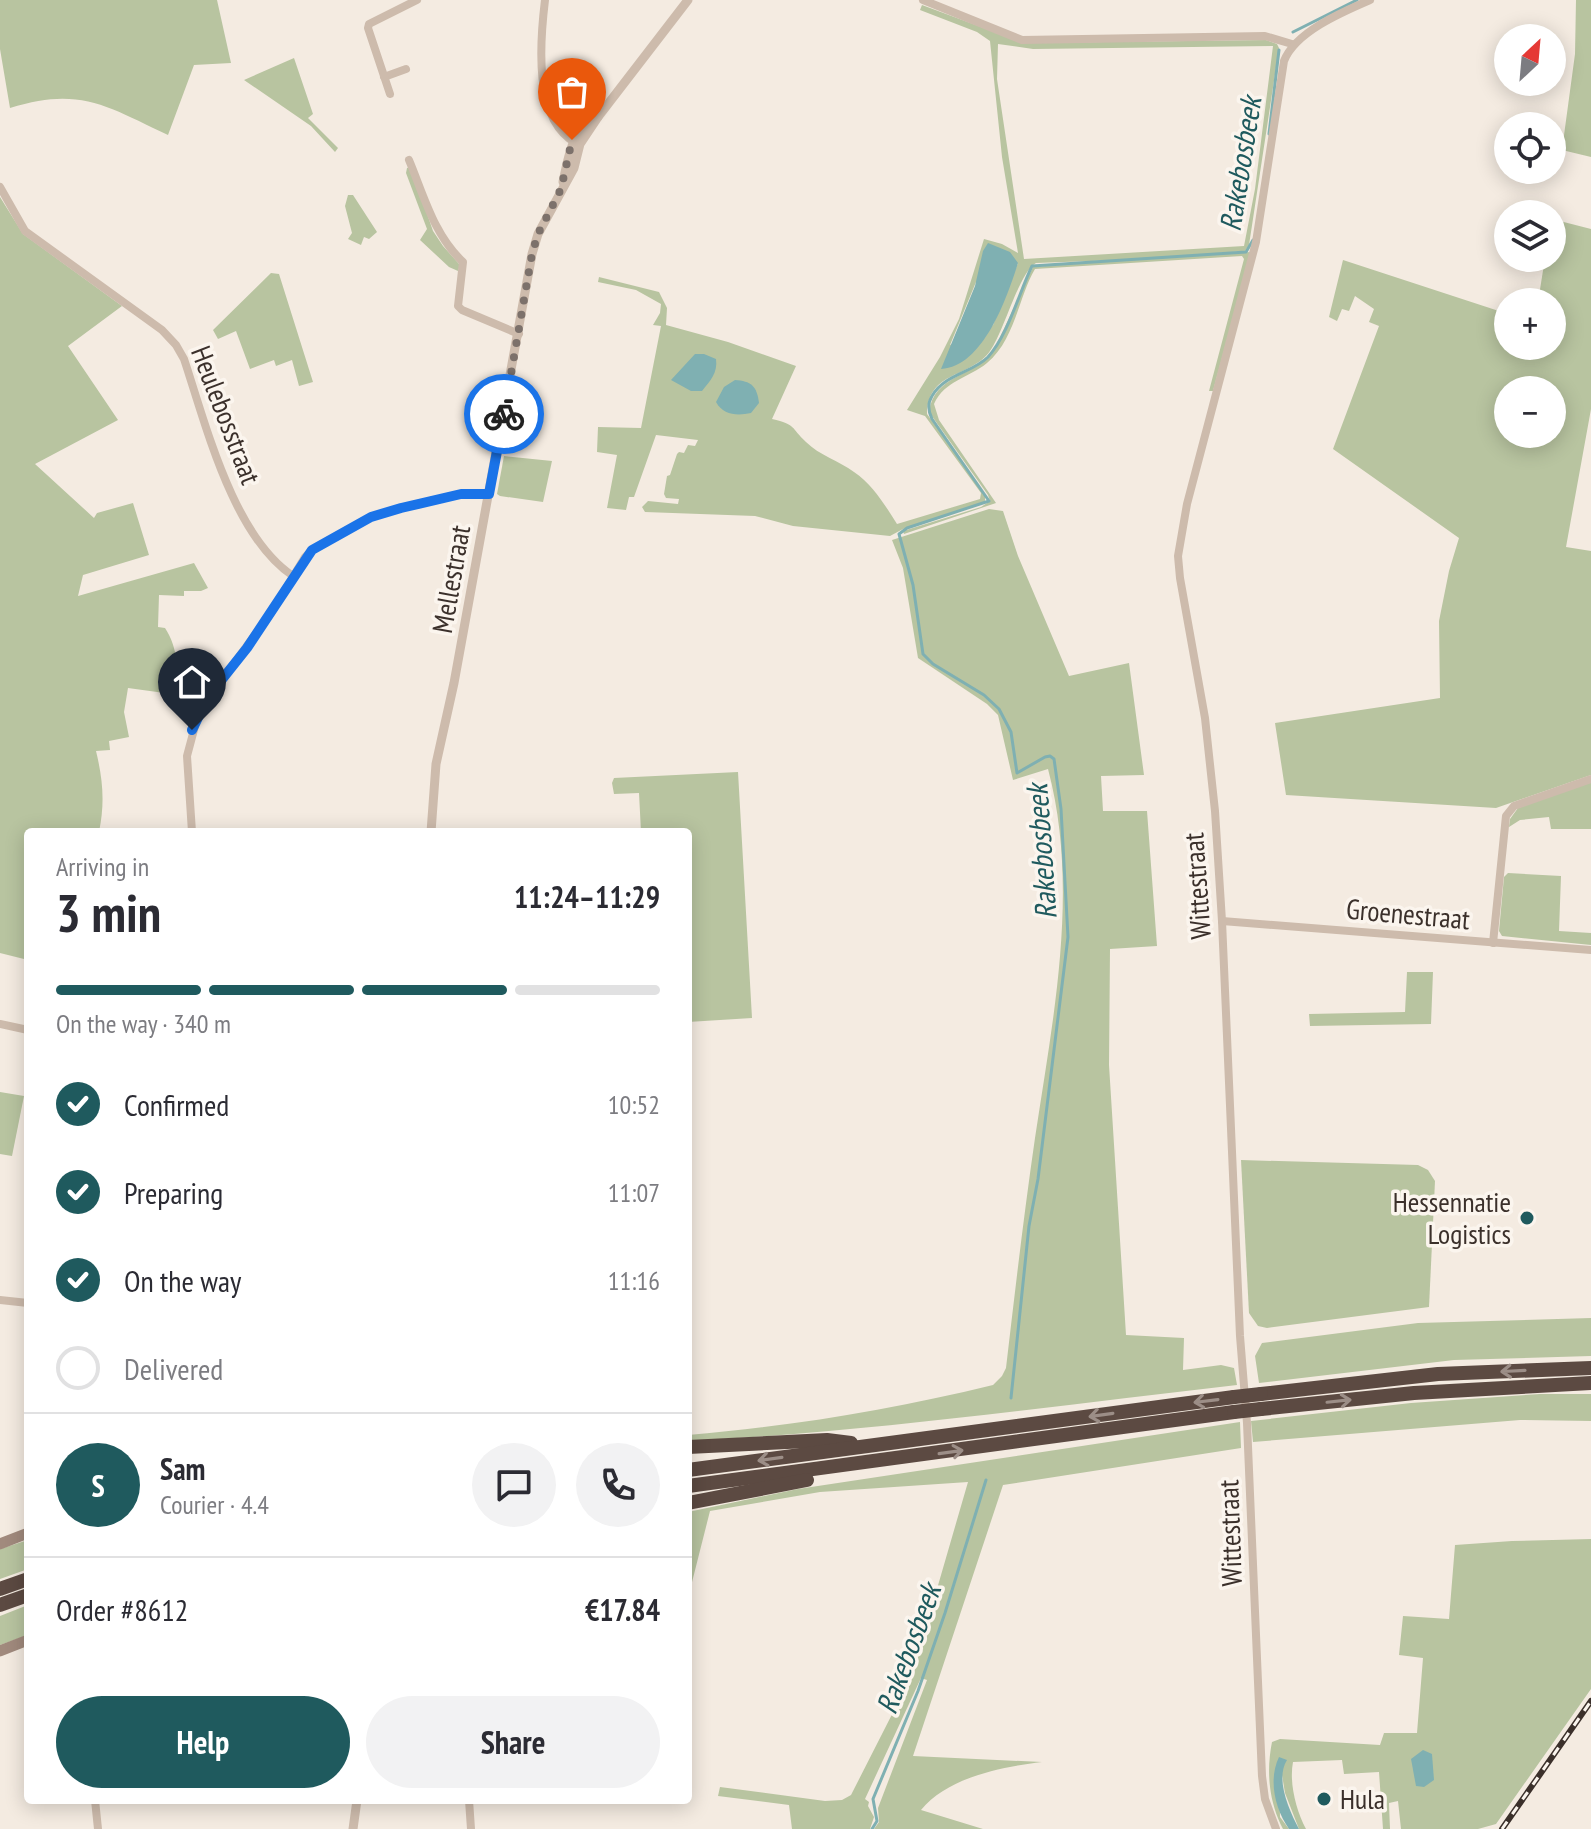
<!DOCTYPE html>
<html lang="en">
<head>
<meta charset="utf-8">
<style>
  :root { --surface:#fff; --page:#f2f2f3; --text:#2b2b33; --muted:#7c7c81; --line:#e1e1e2; --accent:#1f5a5e }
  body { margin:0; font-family:"PT Sans Narrow",sans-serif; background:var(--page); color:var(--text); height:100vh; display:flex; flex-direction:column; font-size:30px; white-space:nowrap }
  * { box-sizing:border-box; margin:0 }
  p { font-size:26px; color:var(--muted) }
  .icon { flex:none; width:44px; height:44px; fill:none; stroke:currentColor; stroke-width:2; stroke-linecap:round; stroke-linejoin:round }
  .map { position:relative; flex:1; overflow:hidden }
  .details { position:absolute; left:24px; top:828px; width:668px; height:976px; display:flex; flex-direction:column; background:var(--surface); border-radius:8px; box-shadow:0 4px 20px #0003 }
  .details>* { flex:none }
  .needle { width:52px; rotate:26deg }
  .tools { position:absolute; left:1494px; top:24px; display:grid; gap:16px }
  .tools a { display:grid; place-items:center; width:72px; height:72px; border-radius:50%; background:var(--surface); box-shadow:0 4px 20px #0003; font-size:40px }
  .pin { position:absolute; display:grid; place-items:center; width:68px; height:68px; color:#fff; margin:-82px -34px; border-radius:50% 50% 50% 0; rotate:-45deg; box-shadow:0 0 8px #0007 }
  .pin .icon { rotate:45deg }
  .courier { position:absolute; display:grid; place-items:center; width:80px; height:80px; margin:-40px; border:6px solid #1a73e8; border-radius:50%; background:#fff; color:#222; box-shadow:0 2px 10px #0007 }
  .summary em { font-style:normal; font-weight:600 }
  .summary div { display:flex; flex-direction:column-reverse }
  .summary { display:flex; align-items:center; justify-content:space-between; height:136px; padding:0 32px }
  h1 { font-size:52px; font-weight:600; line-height:60px }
  .bar { display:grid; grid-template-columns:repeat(4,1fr); gap:12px 8px; align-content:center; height:96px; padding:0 32px }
  .bar i { height:10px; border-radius:6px; background:var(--line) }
  .bar .active { background:var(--accent) }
  .bar p { grid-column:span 4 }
  .line { display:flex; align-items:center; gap:20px; padding:0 32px; border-top:2px solid var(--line) }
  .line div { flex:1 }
  .round { display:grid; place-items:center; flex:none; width:84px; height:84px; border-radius:42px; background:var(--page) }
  ol { padding:0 32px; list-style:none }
  li { display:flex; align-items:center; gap:24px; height:88px }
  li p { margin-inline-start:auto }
  li .icon { padding:8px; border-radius:50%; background:var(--accent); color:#fff; stroke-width:4 }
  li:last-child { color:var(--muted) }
  li i { width:44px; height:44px; border:4px solid var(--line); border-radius:50% }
  .button { display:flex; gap:16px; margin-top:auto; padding:16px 32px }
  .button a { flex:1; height:92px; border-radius:48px; background:var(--accent); color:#fff; font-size:32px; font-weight:600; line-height:92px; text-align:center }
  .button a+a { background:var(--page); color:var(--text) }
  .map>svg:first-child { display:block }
  .green { fill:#b8c4a0; fill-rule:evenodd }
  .water { fill:#7fb0b2 }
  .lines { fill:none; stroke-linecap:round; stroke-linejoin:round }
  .stream { stroke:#7fb0b2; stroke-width:3 }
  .minor { stroke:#cdbbac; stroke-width:8 }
  .tertiary { stroke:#cdbbac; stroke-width:9 }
  .secondary { stroke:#a18a7d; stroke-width:11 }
  .motorway { stroke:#5c4a42; stroke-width:14 }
  .rail-casing { stroke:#3b302b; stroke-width:6 }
  .rail { stroke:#fbf5ee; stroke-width:3; stroke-dasharray:9; stroke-linecap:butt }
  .motorway-bridge { stroke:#5c4a42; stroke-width:14 }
  .oneway { stroke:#9c8e87 }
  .done { stroke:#7c716b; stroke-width:8; stroke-dasharray:0 14.4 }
  .route { stroke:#1a73e8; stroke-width:10 }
  .poi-dot { fill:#1f5a5e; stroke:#fbf5ee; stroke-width:3 }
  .labels { text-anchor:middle; stroke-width:7; stroke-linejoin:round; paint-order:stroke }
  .street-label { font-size:28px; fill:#3b302b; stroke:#fbf5ee }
  .poi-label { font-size:28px; fill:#3b302b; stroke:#fbf5ee; text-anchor:end }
  .water-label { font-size:30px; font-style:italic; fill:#1f5a5e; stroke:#fbf5ee }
</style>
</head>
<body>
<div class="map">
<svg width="1591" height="1829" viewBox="0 0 1591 1829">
  <rect width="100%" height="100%" fill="#f4ebe1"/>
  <g class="green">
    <path d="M 0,0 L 217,0 L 231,63 L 194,65 L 168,135 C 107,106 79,86 10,108 L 0,49 Z"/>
    <polygon points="1576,0 1591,0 1591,157 1562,150 1575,54"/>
    <path d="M 922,5 L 1024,43 L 1266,40 L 1277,44 L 1279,48 L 1249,245 L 1245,251 L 1193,255 L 1251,252 L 1213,391 L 1209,391 L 1244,259 L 1242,256 L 1035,269 C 1018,298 1015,340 987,363 C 969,378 945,380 934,404 L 939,420 L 996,503 L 904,534 L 903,531 L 981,507 L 990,501 L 988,495 L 929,412 C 934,375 973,377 993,352 L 1033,267 L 1120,260 L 1036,263 C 1019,272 1004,332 990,351 C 971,378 928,370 927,414 L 985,494 L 985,503 L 903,529 L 890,536 L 793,526 L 755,516 L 645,512 L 642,507 L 648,501 L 678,504 L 679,499 L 666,498 L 664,494 L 667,476 L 670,475 L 677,454 L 679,452 L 684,453 L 688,445 L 695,446 L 698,440 L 656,435 L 634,497 L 629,497 L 626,510 L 607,508 L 617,455 L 597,452 L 598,427 L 641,428 L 661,326 L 653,325 L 660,313 L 661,304 L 636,290 L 598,282 L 599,277 L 659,292 L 667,308 L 666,325 L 728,342 L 796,366 L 772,419 C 797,425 790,427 806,442 C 819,455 839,461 854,472 C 873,485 885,505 897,524 L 980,499 L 981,493 L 925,416 L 907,410 L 940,357 L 959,319 L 984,239 L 1002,244 L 1018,253 L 1002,157 L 990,41 L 977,32 L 920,10 ZM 998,44 L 1033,49 L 1273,46 L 1255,189 L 1244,246 L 1024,259 L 997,79 ZM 1018,263 L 993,325 L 950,345 L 976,282 Z"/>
    <polygon points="294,58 313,114 308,118 338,148 335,152 311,126 244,80"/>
    <polygon points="411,167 433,231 443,246 460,265 458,271 449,267 420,240 427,229 406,173 407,168"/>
    <polygon points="348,195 353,195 377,232 369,239 364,237 361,245 348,239 352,233 345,206"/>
    <path d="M 0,197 L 23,234 L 122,306 L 68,346 L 118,420 L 35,464 L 94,518 L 97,513 L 133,503 L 149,555 L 83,575 L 78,596 L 194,563 L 208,588 L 201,591 L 184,591 L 184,596 L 159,595 L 158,627 L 165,628 C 178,647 178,672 179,695 L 128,688 L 124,712 L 129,737 L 109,741 L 110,750 L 96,751 C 103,780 105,803 99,832 L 28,832 L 28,960 L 0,953 Z"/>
    <path d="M 1552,219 L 1591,229 L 1591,409 L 1566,547 L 1591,551 L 1591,775 L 1496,808 L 1286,795 L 1275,723 L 1440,698 L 1439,621 L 1449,571 L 1459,538 L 1333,449 L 1379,326 L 1369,322 L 1374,309 L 1355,296 L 1349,311 L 1342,309 L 1337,321 L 1329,317 L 1343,260 L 1508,314 L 1508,346 L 1552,346 L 1552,302 L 1538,302 L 1545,258 L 1552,258 ZM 1508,390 L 1552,390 L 1552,434 L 1508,434 Z"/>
    <polygon points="271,273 279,274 313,382 299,386 292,360 276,366 274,360 250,369 236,331 218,339 213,330"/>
    <polygon points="504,456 552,461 543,502 500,496 497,494"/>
    <path d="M 989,509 L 1003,511 L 1018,556 L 1069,676 L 1129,663 L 1144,775 L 1101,776 L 1103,811 L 1147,811 L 1157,946 L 1110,949 L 1109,1065 L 1126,1335 L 1184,1338 L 1183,1370 L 1221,1365 L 1234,1368 L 1237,1385 C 1054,1406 871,1432 688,1441 L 688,1435 C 793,1426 890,1410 993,1385 L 1002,1376 L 1006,1368 C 1015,1291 1024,1214 1035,1138 C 1053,1018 1080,889 1048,769 L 1013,780 L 998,715 L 987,704 L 918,658 L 903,568 L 892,540 Z"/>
    <polygon points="738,772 752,1018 688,1022 688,832 641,832 639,793 614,794 612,783 614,778"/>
    <polygon points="1591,782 1591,829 1551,829 1549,817 1520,820 1509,827 1510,819 1518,808"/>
    <polygon points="1508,873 1561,876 1559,931 1591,933 1591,945 1502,936 1499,931 1504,877"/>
    <polygon points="1407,972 1433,972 1431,1024 1310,1026 1309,1014 1405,1012"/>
    <polygon points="0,1092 24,1096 12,1156 0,1154"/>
    <polygon points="1241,1160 1418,1165 1428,1170 1435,1181 1429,1307 1267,1328 1258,1326 1249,1313"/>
    <polygon points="1591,1318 1591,1356 1454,1360 1259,1383 1255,1356 1262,1343 1418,1323"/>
    <polygon points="1540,1394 1591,1394 1591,1421 1520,1420 1253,1442 1251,1421 1411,1403"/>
    <path d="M 1240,1422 L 1241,1448 L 1003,1485 L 913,1756 L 1042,1762 C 1002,1767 948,1777 921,1810 L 983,1829 L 874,1829 L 879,1822 L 878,1808 L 927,1680 L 921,1678 L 865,1799 L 869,1802 L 868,1806 L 874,1817 L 870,1829 L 792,1829 L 789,1805 L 718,1796 L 720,1787 L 825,1801 L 842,1800 L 851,1795 L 912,1675 L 968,1482 L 820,1492 L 710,1511 L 688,1598 L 688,1512 L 798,1489 Z"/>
    <path d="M 1591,1539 L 1591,1689 L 1496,1824 L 1478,1829 L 1401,1829 L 1398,1801 L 1389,1803 L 1390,1829 L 1383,1829 L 1379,1772 L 1344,1774 L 1342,1760 L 1293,1762 C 1289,1783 1296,1810 1306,1829 L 1299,1829 L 1285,1793 L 1279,1757 L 1280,1817 L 1289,1829 L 1283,1829 C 1269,1802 1266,1772 1272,1742 L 1280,1739 L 1380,1745 L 1384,1733 L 1417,1733 L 1423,1658 L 1399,1655 L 1403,1616 L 1449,1619 L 1455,1545 L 1512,1541 Z"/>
    <polygon points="28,1540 28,1569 0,1579 0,1549"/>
    <polygon points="28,1605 28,1635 0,1645 0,1616"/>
  </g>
  <g class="water">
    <path d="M 988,243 L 1010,252 L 1018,263 C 1007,298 983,367 941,369 L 975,286 L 983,251 Z"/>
    <path d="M 695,354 L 704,354 L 716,359 C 718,373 710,381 702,391 L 691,391 L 671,380 Z"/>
    <path d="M 735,380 C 751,381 757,386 759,403 L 751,413 C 737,416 723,415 716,402 L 724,387 Z"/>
    <polygon points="1423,1750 1432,1754 1434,1780 1424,1787 1416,1786 1411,1759"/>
    <path d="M 1279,1757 L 1287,1760 C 1275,1779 1289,1810 1299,1829 L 1289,1829 C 1275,1809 1268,1780 1279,1757 Z"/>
  </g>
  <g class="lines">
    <g class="stream">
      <polyline points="1293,32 1357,0"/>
      <polyline points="1269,134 1279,50"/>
      <path d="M 1011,1398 L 1029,1226 L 1038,1179 L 1068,937 L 1061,809 L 1054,759 L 1050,756 L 1045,757 L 1017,773 L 1011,732 L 999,709 L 984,695 L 933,664 L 923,654 L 913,585 L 899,534 L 907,528 L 989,501 L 932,419 C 928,411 927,404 932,396 C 945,374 972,373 988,357 C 1008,335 1019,293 1032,266 L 1246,252 L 1253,240"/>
      <polyline points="872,1829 877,1821 873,1799 918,1691 945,1613 986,1480"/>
    </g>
    <g class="minor">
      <path d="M 545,0 C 540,41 533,120 576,143"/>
      <polyline points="923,0 1022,40 1265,36 1292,44"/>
      <polyline points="384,77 406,69"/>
      <polyline points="390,94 368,28 369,24 417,0"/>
      <path d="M 409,160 C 424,196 434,235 463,262 L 458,306 L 462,310 L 519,334"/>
      <path d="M 0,187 L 25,231 L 162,330 L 176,345 L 184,359 C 206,425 233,536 293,576"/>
      <polyline points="192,832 187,756 199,711 271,613 305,557 312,550 371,517 401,508 461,494 489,494"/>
      <polyline points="1222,921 1591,950"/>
      <polyline points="1493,943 1506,816 1514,806 1591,779"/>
      <polyline points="0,1024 28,1030"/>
      <polyline points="0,1300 28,1303"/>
      <polyline points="95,1800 98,1829"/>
      <polyline points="469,1800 471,1829"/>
      <path d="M 1276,1829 L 1265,1799 L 1262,1776 L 1247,1423 L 1240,1336 L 1222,921 L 1215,811 L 1205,718 L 1180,578 L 1178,556 L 1187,504 L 1256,242 L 1284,61 C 1295,32 1342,12 1370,0"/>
    </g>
    <g class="tertiary">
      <path d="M 563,182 C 569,155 571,130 598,117"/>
      <polyline points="431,832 436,764 454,683 532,254 538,234 574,168 580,144 598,117 688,0"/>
      <polyline points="353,1829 357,1800"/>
    </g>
    <g class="secondary">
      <polyline points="0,1544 28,1533"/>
      <polyline points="0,1651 28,1640"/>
    </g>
    <g class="motorway">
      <polyline points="1261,1394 1438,1374 1591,1368"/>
      <polyline points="1261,1409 1414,1393 1591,1383"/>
      <polyline points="688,1447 827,1440 851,1443"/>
      <polyline points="688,1470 1234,1397"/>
      <polyline points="688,1486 1234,1412"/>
      <polyline points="688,1503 807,1480"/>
      <polyline points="0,1589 28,1579"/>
      <polyline points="0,1605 28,1595"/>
    </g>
    <g class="rail-casing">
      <polyline id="rail" points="1502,1829 1591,1701"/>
    </g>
    <use href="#rail" class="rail"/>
    <g class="motorway-bridge">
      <polyline points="1234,1397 1261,1394"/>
      <polyline points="1234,1412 1261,1409"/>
    </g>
  </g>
  <defs><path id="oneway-shaft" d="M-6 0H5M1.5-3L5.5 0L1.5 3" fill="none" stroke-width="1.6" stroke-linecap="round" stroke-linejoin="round" transform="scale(2)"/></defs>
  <g class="oneway">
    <use href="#oneway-shaft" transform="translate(1513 1371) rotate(177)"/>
    <use href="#oneway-shaft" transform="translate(1206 1401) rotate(173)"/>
    <use href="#oneway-shaft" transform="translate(1339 1401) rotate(-6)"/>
    <use href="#oneway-shaft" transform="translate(1101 1415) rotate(172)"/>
    <use href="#oneway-shaft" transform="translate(951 1452) rotate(-8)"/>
    <use href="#oneway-shaft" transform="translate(770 1459) rotate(172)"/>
  </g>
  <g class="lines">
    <polyline class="done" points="504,414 532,254 538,234 561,189 572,140"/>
    <polyline class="route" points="192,730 208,697 247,648 312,550 371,517 401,508 461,494 489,494 504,414"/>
  </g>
  <g class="poi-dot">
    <circle cx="1527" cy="1218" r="8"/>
    <circle cx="1324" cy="1799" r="8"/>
  </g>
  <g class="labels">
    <g class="street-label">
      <text transform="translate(226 415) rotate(69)" y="10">Heulebosstraat</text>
      <text transform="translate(451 579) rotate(-80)" y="10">Mellestraat</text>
      <text transform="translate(1197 886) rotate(-94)" y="10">Wittestraat</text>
      <text transform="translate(1408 914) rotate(5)" y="10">Groenestraat</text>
      <text transform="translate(1230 1533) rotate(-92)" y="10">Wittestraat</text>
    </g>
    <g class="poi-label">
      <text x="1511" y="1212">Hessennatie<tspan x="1511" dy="32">Logistics</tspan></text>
      <text x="1340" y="1809" text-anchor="start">Hula</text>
    </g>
    <g class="water-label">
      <text transform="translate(1241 164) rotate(-81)" y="10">Rakebosbeek</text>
      <text transform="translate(1042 852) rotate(-94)" y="10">Rakebosbeek</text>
      <text transform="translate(909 1649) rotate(-70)" y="10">Rakebosbeek</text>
    </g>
  </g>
</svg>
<div class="tools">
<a><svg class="needle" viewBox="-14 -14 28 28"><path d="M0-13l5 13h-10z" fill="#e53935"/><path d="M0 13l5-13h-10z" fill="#7c7c81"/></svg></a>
<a><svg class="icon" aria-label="locate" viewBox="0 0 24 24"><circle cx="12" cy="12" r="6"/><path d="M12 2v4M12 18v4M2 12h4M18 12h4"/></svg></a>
<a><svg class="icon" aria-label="layers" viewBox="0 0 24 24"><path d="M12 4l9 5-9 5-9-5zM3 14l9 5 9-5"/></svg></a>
<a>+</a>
<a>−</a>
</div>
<div class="pin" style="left:572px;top:140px;background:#ea580c"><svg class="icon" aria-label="bag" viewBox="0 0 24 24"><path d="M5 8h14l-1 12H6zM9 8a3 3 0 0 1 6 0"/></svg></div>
<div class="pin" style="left:192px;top:730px;background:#1f2937"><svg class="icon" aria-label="home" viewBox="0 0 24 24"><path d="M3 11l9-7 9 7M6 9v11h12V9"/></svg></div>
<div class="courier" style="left:504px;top:414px"><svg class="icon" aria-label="bike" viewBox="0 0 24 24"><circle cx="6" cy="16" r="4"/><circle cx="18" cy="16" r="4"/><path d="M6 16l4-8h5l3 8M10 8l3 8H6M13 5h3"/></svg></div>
<section class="details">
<div class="summary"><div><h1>3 min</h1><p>Arriving in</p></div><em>11:24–11:29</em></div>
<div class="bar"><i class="active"></i><i class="active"></i><i class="active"></i><i></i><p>On the way · 340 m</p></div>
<ol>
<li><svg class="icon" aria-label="check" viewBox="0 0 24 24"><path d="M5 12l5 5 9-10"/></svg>Confirmed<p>10:52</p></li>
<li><svg class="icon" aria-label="check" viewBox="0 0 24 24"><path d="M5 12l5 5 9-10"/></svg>Preparing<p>11:07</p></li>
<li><svg class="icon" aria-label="check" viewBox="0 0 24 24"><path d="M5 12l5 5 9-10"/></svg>On the way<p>11:16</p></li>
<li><i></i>Delivered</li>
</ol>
<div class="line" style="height:144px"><b class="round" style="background:var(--accent);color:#fff">S</b><div><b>Sam</b><p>Courier · 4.4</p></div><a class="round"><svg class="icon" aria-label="chat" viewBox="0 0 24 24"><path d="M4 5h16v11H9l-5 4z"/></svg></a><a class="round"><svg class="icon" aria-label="phone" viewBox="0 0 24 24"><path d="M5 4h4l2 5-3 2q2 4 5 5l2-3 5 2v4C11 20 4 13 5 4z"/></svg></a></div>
<div class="line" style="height:104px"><div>Order #8612</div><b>€17.84</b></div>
<div class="button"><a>Help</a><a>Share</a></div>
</section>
</div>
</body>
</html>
